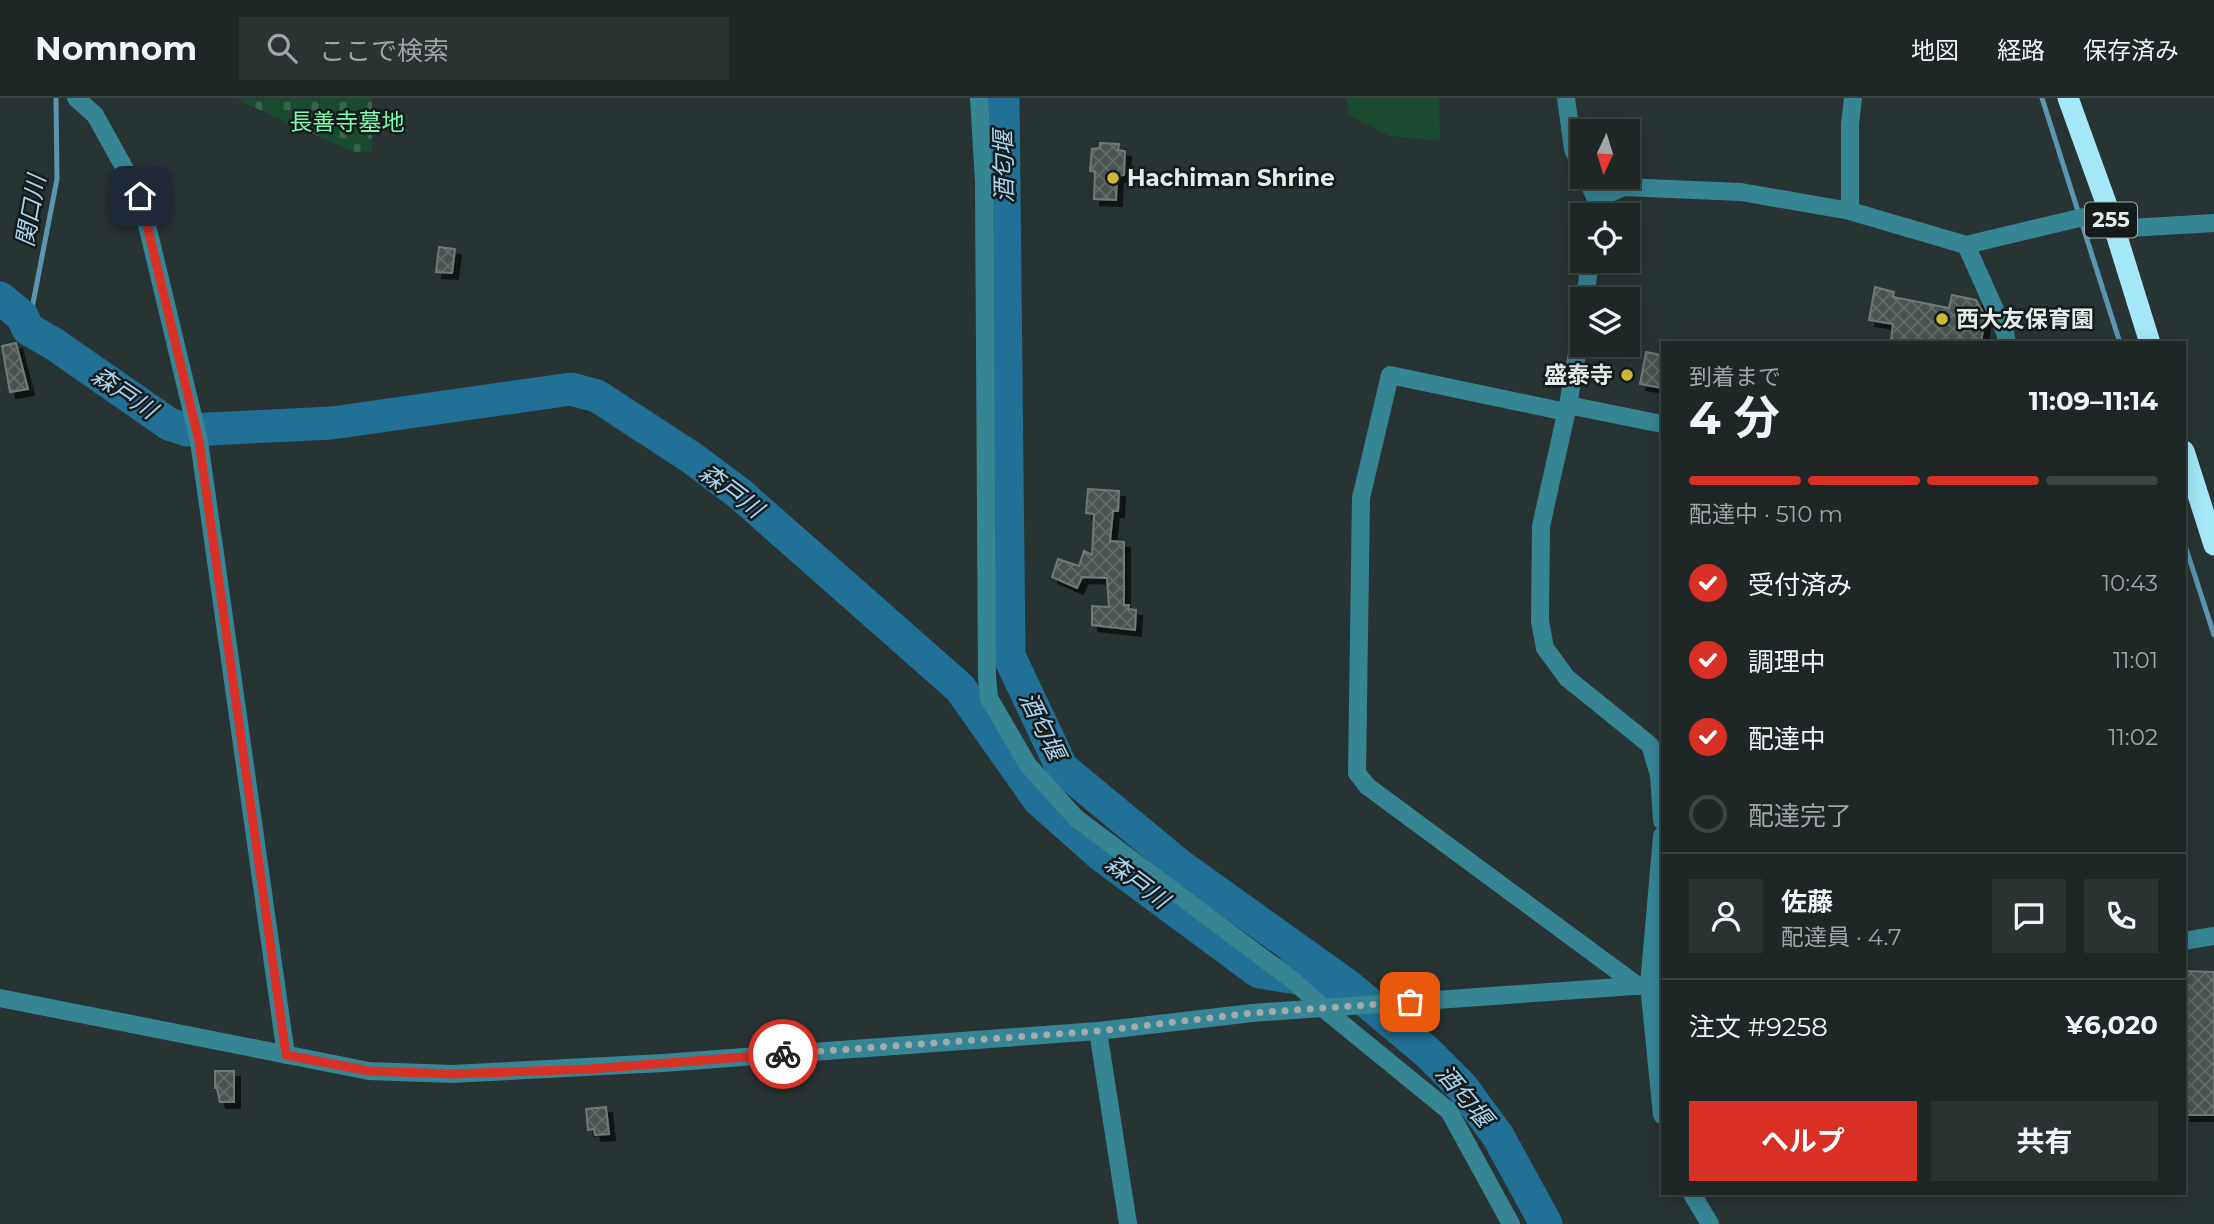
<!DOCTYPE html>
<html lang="ja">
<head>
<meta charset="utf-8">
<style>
  :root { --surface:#1e2626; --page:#2b3232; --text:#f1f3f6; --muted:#a1a5a7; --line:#3c4343; --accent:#d93025 }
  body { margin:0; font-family:Montserrat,"Noto Sans JP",sans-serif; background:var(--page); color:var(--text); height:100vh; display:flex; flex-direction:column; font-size:26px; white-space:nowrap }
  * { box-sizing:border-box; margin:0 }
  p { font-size:23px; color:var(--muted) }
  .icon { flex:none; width:38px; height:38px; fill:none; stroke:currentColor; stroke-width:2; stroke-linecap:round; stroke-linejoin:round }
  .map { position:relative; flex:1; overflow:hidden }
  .panel { position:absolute; left:1661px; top:243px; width:525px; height:854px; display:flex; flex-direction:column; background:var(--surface); border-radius:0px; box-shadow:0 4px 18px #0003,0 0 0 2px var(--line) }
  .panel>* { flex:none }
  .needle { width:46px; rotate:184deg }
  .buttons { position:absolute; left:1570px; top:21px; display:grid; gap:14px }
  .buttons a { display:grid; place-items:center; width:70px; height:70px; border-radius:0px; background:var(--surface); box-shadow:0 4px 18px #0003,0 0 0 2px var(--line); font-size:35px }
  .pin { position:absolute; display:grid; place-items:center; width:60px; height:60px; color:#fff; margin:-30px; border-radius:14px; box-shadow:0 4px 10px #0006 }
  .courier { position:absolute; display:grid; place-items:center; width:70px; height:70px; margin:-35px; border:5px solid #d93025; border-radius:50%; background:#fff; color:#222; box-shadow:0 2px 9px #0007 }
  .headline em { font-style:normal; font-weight:700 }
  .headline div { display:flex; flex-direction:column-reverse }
  .headline { display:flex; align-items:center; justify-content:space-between; height:119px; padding:0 28px }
  h1 { font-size:46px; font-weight:700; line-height:52px }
  .bar { display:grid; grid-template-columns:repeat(4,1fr); gap:10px 7px; align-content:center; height:84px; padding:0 28px }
  .bar i { height:9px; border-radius:5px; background:var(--line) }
  .bar .current { background:var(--accent) }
  .bar p { grid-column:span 4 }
  .line { display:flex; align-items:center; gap:18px; padding:0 28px; border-top:2px solid var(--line) }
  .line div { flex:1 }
  .round { display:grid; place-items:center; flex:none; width:74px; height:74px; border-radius:0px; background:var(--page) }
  ol { padding:0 28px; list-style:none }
  li { display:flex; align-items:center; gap:21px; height:77px }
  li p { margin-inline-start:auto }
  li .icon { padding:7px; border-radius:50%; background:var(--accent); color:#fff; stroke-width:4 }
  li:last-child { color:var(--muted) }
  li i { width:38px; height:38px; border:4px solid var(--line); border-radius:50% }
  .cta { display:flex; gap:14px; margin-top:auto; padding:14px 28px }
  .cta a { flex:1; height:80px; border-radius:0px; background:var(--accent); color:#fff; font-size:28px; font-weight:700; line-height:80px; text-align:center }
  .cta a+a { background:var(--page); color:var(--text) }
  header { display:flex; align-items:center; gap:42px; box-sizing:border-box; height:98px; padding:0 35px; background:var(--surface); border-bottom:2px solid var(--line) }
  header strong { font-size:33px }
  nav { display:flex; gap:38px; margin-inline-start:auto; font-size:24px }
  .search { width:490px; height:63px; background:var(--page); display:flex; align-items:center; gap:18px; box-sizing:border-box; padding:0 24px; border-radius:0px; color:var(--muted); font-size:26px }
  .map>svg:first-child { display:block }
  .cemetery { fill:url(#cemetery-stones) }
  .park { fill:#19492f }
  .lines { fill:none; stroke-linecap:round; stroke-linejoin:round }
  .stream { stroke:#5c95af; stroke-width:5 }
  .river { stroke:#217095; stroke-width:33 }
  .building { fill:url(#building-cross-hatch); stroke:#6e7a76; stroke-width:2; filter:url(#shadow) }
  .minor { stroke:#368595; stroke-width:18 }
  .highway { stroke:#a5e8f9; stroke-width:21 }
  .done { stroke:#a2abab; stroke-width:7; stroke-dasharray:0 12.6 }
  .route { stroke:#d93025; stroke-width:9 }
  .poi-dot { fill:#cfb837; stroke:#151a1a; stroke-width:2.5 }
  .labels { text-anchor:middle; stroke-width:5; stroke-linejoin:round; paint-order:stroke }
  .shield { fill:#151a1a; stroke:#a6acac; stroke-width:2 }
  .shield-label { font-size:21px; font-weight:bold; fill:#e4ebeb }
  .park-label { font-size:23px; fill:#7ef8b2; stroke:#151a1a }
  .poi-label { font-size:23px; font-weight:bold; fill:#e4ebeb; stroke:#151a1a; text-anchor:start }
  .water-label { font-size:24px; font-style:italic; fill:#a9d6f0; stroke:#151a1a }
</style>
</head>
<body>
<header>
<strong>Nomnom</strong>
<div class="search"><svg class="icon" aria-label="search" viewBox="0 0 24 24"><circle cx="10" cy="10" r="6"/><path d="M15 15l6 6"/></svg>ここで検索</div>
<nav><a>地図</a><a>経路</a><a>保存済み</a></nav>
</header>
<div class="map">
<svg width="2214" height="1126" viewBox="0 0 2214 1126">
  <defs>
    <pattern id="cemetery-stones" width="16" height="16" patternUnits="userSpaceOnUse" patternTransform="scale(1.75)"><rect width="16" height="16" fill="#19492f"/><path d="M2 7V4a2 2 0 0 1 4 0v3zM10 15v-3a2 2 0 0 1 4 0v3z" fill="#3a634d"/></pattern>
    <pattern id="building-cross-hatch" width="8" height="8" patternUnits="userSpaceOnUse" patternTransform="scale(1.75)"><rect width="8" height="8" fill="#485350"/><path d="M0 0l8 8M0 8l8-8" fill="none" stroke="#626c69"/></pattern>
    <filter id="shadow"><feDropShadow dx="6" dy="6" stdDeviation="0" flood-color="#0009"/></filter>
  </defs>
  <rect width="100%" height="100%" fill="#283333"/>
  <polygon class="cemetery" points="330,0 372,0 372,53 354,54 235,1"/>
  <polygon class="park" points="1346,0 1439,0 1440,43 1389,38 1349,17"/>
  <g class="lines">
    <g class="stream">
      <polyline points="2042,0 2120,245"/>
      <polyline points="28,231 57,81 56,0"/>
      <polyline points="2184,444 2214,537"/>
    </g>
    <g class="river">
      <polyline points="1003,0 1009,558 1062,670 1179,767 1348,888 1427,954 1462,989 1498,1038 1546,1126"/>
      <polyline points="0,200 22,218 28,231 54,246 169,326 187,332 332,325 571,291 597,298 692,360 740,396 960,590 1039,702 1101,757 1259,874 1348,888"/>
    </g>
  </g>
  <g class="building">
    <polygon points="1100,45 1119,46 1118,52 1125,53 1124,77 1117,78 1116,102 1094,101 1095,74 1090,73 1092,51 1100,50"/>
    <polygon points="439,149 455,151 452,175 436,174"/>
    <polygon points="1875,189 1894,194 1893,199 1949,210 1952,197 1976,202 1985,218 1981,245 1907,245 1891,242 1893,226 1869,222"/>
    <polygon points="16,245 28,291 10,294 2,248"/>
    <polygon points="1646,254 1662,257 1662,290 1640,286"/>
    <polygon points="1088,391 1119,393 1118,413 1113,413 1110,443 1124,444 1124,507 1129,507 1128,511 1136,512 1135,532 1092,527 1092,508 1109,509 1107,480 1082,479 1077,490 1052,479 1058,461 1079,468 1084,453 1092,457 1094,416 1086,415"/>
    <polygon points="2184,873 2214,874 2214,1017 2184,1017"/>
    <polygon points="215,973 234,973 234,1004 220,1004 217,990 215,990"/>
    <polygon points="606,1009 609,1036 595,1037 594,1031 588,1032 586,1011"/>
  </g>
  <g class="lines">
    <g class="minor">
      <polyline points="76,0 95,17 140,98 199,343 286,957"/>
      <polyline points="979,0 984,84 987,579 989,600 1028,667 1076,720 1295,884 1324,911 1449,1013 1511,1126"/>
      <polyline points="1566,0 1573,51 1582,71"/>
      <polyline points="1586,79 1596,101 1597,117"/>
      <polyline points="1596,101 1624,89 1741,94 1850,113 1966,147 2109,113"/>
      <polyline points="1850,113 1850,26 1853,0"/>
      <polyline points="2113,131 2214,125"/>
      <polyline points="1966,147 2005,234 2007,245"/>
      <polyline points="1585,201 1590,163"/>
      <polyline points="1582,227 1568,307 1541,428 1540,523 1545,550 1567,580 1650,647 1659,677 1662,723"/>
      <polyline points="1568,307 1662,326"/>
      <polyline points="1566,314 1390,277 1361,400 1357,675 1367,688 1638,888"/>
      <polyline points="1662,738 1649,887 1662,1017"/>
      <polyline points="2184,843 2214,838"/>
      <polyline points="0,900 369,973 452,976 663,965 1098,933 1252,915 1662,886"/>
      <polyline points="1098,933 1128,1126"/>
      <polyline points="1692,1096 1710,1126"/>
    </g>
    <g class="highway">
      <polyline points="2068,0 2109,113 2150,245"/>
      <polyline points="2184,353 2214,447"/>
    </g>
  </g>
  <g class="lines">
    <polyline class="done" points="783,956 1098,933 1252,915 1410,904"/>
    <polyline class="route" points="140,98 199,343 286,957 369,973 452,976 590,971 783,956"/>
  </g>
  <g class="poi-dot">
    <circle cx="1113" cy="80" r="7"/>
    <circle cx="1942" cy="221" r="7"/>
    <circle cx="1627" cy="277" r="7"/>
  </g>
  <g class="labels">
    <rect class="shield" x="2085" y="104.5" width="52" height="35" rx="5"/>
    <g class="shield-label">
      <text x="2111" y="129">255</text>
    </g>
    <g class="park-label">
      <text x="347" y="32">長善寺墓地</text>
    </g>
    <g class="poi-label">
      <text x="1127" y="88">Hachiman Shrine</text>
      <text x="1956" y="229">西大友保育園</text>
      <text x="1613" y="285" text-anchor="end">盛泰寺</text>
    </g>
    <g class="water-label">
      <text transform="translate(1004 69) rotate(-91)" y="8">酒匂堰</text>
      <text transform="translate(31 113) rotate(-80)" y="8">関口川</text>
      <text transform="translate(124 295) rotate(34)" y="8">森戸川</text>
      <text transform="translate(731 393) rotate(37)" y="8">森戸川</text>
      <text transform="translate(1042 628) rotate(64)" y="8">酒匂堰</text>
      <text transform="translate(1137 784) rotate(37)" y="8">森戸川</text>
      <text transform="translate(1464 998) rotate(50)" y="8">酒匂堰</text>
    </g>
  </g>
</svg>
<div class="buttons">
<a><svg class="needle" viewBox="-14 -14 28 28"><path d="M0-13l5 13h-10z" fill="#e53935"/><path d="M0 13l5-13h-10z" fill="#a1a5a7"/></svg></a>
<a><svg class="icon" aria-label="locate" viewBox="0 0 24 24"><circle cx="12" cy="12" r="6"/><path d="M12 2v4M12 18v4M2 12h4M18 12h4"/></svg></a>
<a><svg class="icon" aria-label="layers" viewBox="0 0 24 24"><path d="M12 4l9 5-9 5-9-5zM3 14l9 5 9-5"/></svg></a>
</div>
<div class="pin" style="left:1410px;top:904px;background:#ea580c"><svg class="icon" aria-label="bag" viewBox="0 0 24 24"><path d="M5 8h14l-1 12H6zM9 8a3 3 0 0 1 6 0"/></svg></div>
<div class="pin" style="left:140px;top:98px;background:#1f2937"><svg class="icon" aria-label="home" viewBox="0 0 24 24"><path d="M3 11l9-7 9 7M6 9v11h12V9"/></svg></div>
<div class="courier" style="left:783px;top:956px"><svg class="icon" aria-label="bike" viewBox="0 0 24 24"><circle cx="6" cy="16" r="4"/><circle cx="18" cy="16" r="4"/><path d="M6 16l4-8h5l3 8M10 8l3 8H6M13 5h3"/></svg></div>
<section class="panel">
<div class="headline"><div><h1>4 分</h1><p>到着まで</p></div><em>11:09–11:14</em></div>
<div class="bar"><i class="current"></i><i class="current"></i><i class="current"></i><i></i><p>配達中 · 510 m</p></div>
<ol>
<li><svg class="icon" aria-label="check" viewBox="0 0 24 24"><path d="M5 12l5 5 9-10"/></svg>受付済み<p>10:43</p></li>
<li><svg class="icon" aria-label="check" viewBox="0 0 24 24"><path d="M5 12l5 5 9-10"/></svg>調理中<p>11:01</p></li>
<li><svg class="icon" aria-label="check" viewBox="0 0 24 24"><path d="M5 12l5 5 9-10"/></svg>配達中<p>11:02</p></li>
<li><i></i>配達完了</li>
</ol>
<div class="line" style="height:126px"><a class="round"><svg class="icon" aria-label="person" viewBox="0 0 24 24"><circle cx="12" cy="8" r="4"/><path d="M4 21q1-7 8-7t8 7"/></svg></a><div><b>佐藤</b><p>配達員 · 4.7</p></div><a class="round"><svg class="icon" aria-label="chat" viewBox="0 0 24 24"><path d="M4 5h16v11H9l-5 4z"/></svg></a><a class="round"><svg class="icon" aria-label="phone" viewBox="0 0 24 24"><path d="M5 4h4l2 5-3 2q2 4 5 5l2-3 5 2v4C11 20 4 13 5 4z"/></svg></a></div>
<div class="line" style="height:91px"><div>注文 #9258</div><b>¥6,020</b></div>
<div class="cta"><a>ヘルプ</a><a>共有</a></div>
</section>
</div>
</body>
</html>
